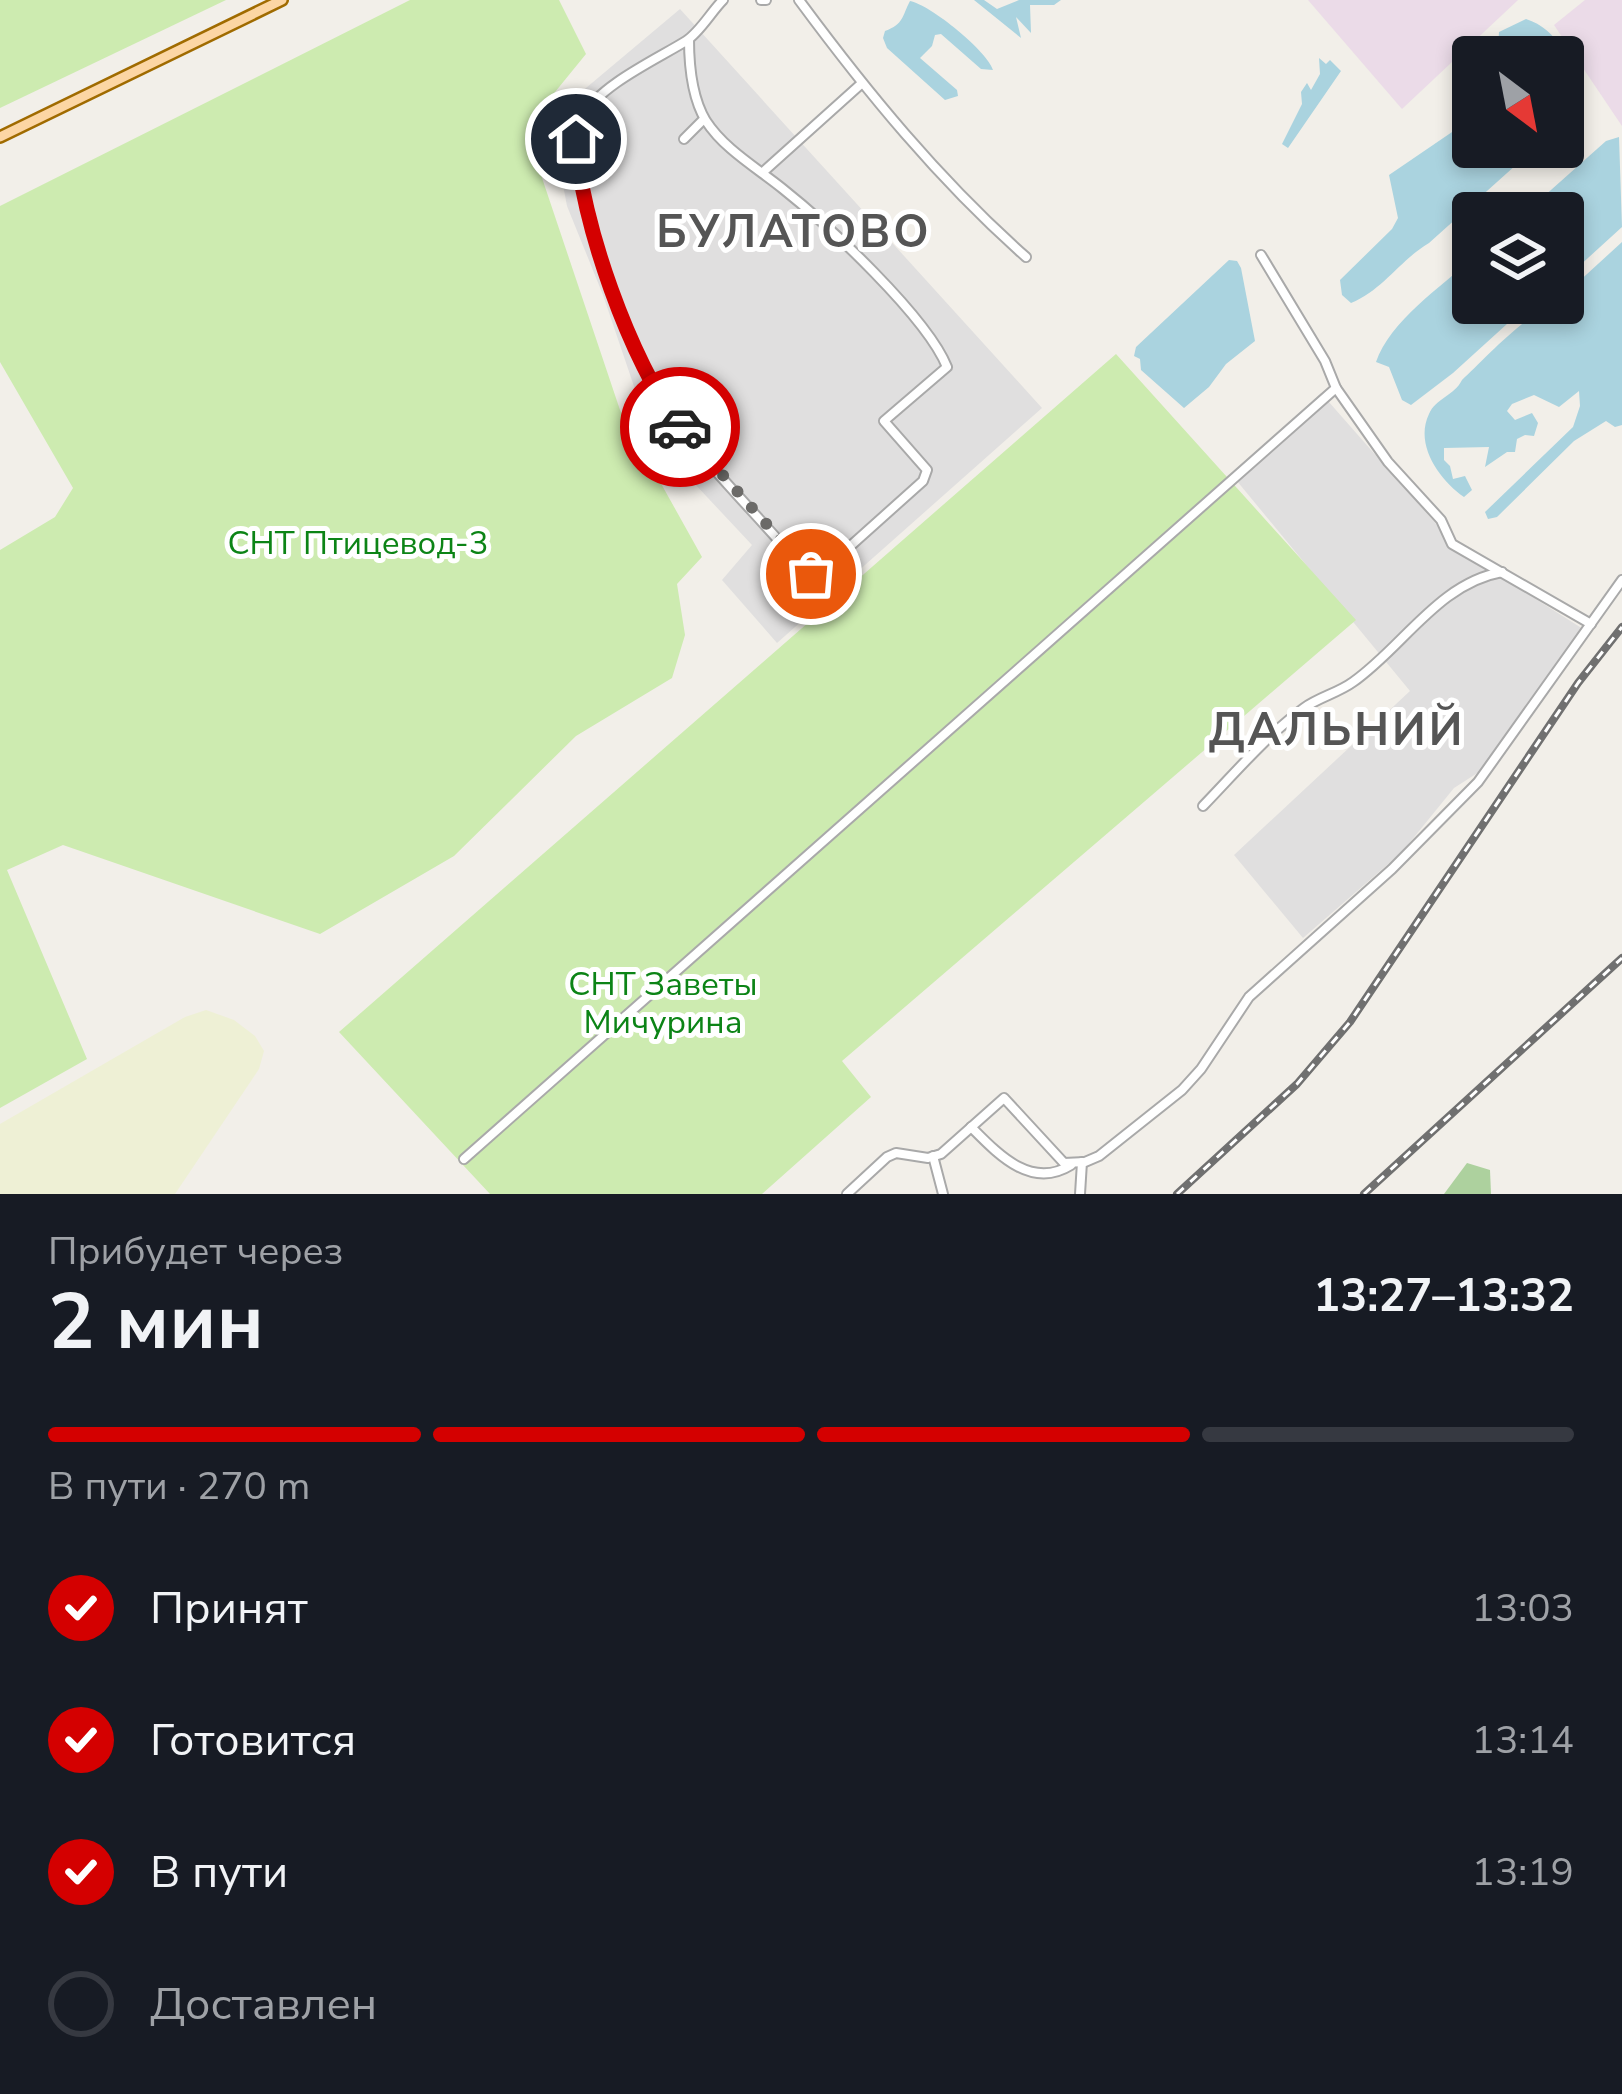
<!DOCTYPE html>
<html lang="ru">
<head>
<meta charset="utf-8">
<style>
  :root { --surface:#171b24; --page:#20242c; --text:#f1f3f6; --muted:#9ea1a6; --line:#363941; --accent:#d40000 }
  body { margin:0; font-family:"Nunito Sans",sans-serif; background:var(--page); color:var(--text); height:100vh; display:flex; flex-direction:column; font-size:45px; white-space:nowrap }
  * { box-sizing:border-box; margin:0 }
  p { font-size:39px; color:var(--muted) }
  .icon { flex:none; width:66px; height:66px; fill:none; stroke:currentColor; stroke-width:2; stroke-linecap:round; stroke-linejoin:round }
  .map { position:relative; height:1194px; overflow:hidden }
  .drawer { display:flex; flex-direction:column; background:var(--surface); flex:1 }
  .drawer>* { flex:none }
  .needle { width:78px; rotate:148deg }
  .controls { position:absolute; left:1452px; top:36px; display:grid; gap:24px }
  .controls a { display:grid; place-items:center; width:132px; height:132px; border-radius:12px; background:var(--surface); box-shadow:0 6px 18px #0003; font-size:60px }
  .pin { position:absolute; display:grid; place-items:center; width:102px; height:102px; color:#fff; margin:-51px; border:6px solid #fff; border-radius:50%; box-shadow:0 3px 12px #0007 }
  .courier { position:absolute; display:grid; place-items:center; width:120px; height:120px; margin:-60px; border:9px solid #d40000; border-radius:50%; background:#fff; color:#222; box-shadow:0 3px 15px #0007 }
  .headline em { font-style:normal; font-weight:700 }
  .headline div { display:flex; flex-direction:column-reverse }
  .headline { display:flex; align-items:center; justify-content:space-between; height:204px; padding:0 48px }
  h1 { font-size:78px; font-weight:700; line-height:90px }
  .bar { display:grid; grid-template-columns:repeat(4,1fr); gap:18px 12px; align-content:center; height:144px; padding:0 48px }
  .bar i { height:15px; border-radius:9px; background:var(--line) }
  .bar .selected { background:var(--accent) }
  .bar p { grid-column:span 4 }
  ol { padding:0 48px; list-style:none }
  li { display:flex; align-items:center; gap:36px; height:132px }
  li p { margin-inline-start:auto }
  li .icon { padding:12px; border-radius:50%; background:var(--accent); color:#fff; stroke-width:4 }
  li:last-child { color:var(--muted) }
  li i { width:66px; height:66px; border:6px solid var(--line); border-radius:50% }
  .map>svg:first-child { display:block }
  .residential { fill:#e0dfdf }
  .industrial { fill:#ebdbe8 }
  .farmland { fill:#eef0d5 }
  .grass { fill:#cdebb0 }
  .forest { fill:#add19e }
  .water { fill:#aad3df }
  .lines { fill:none; stroke-linecap:round; stroke-linejoin:round }
  .minor-casing { stroke:#a9a9a9; stroke-width:12 }
  .major-casing { stroke:#a06b00; stroke-width:14 }
  .minor { stroke:#fff; stroke-width:8 }
  .major { stroke:#fcd6a4; stroke-width:9 }
  .rail-casing { stroke:#707070; stroke-width:8 }
  .rail { stroke:#fff; stroke-width:3; stroke-dasharray:9; stroke-linecap:butt }
  .done { stroke:#6b6a68; stroke-width:12; stroke-dasharray:0 21.6 }
  .route { stroke:#d40000; stroke-width:15 }
  .labels { text-anchor:middle; stroke-width:10; stroke-linejoin:round; paint-order:stroke }
  .park-label { font-size:33px; fill:#0c8416; stroke:#fff }
  .district-label { font-size:45px; font-weight:bold; letter-spacing:3px; fill:#555; stroke:#fff }
</style>
</head>
<body>
<div class="map">
<svg width="1622" height="1194" viewBox="0 0 1622 1194">
  <rect width="100%" height="100%" fill="#f2efe9"/>
  <g class="residential">
    <polygon points="680,9 1042,408 777,643 722,580 752,545 678,466 641,407 603,295 567,206 556,148 562,120 580,93"/>
    <polygon points="1321,393 1459,550 1583,629 1479,772 1454,788 1402,852 1303,938 1234,855 1410,691 1232,475"/>
  </g>
  <g class="industrial">
    <polygon points="1308,0 1518,0 1402,109"/>
    <polygon points="1585,0 1622,0 1622,126 1554,25"/>
  </g>
  <polygon class="farmland" points="206,1010 234,1020 255,1036 264,1051 259,1069 175,1194 0,1194 0,1124 185,1017"/>
  <g class="grass">
    <polygon points="0,0 226,0 0,108"/>
    <polygon points="410,0 559,0 586,54 542,108 538,166 620,410 702,557 677,584 685,635 672,678 576,736 454,856 320,934 63,845 7,870 87,1059 0,1108 0,550 55,517 73,488 0,362 0,206"/>
    <polygon points="1116,354 1356,620 842,1061 871,1097 762,1194 490,1194 339,1032"/>
  </g>
  <polygon class="forest" points="1467,1163 1490,1170 1491,1194 1444,1194"/>
  <g class="water">
    <polygon points="974,0 984,0 997,9 1019,0 1061,0 1054,5 1030,5 1031,33 1016,17 1021,38"/>
    <path d="M 910,1 C 931,5 988,52 993,70 L 981,69 L 941,34 L 935,35 L 932,46 L 920,58 L 957,90 L 958,96 L 945,100 L 887,48 L 883,38 L 885,31 C 904,24 902,16 910,1 Z"/>
    <path d="M 1526,19 C 1558,29 1572,63 1583,93 L 1576,111 L 1563,123 L 1563,57 L 1489,57 L 1498,48 L 1499,32 Z"/>
    <polygon points="1319,58 1326,64 1330,60 1341,71 1288,148 1282,144 1302,104 1301,92 1307,83 1311,90 1320,74"/>
    <path d="M 1463,118 L 1467,122 L 1473,118 L 1473,147 L 1536,147 L 1429,243 C 1400,260 1383,290 1351,303 L 1342,295 L 1340,280 L 1392,229 L 1398,218 L 1389,175 L 1455,130 L 1458,126 L 1452,123 L 1453,119 Z"/>
    <polygon points="1619,137 1622,227 1577,268 1563,274 1563,213 1531,213 1533,206 1606,141"/>
    <path d="M 1622,242 L 1622,425 L 1615,427 L 1606,421 L 1574,441 L 1497,517 L 1488,519 L 1485,512 L 1573,427 L 1580,406 L 1579,391 L 1559,407 L 1534,395 L 1512,404 L 1507,411 L 1515,420 L 1532,413 L 1538,423 L 1534,436 L 1525,435 L 1517,439 L 1515,452 L 1507,452 L 1485,467 L 1489,447 L 1444,448 L 1444,460 L 1450,466 L 1453,479 L 1465,476 L 1472,490 L 1464,497 C 1440,480 1414,445 1429,414 C 1436,398 1454,396 1462,380 C 1484,360 1534,304 1563,303 L 1563,296 Z"/>
    <path d="M 1473,258 L 1473,303 L 1530,303 L 1453,373 L 1411,405 L 1402,400 L 1389,367 L 1376,362 C 1390,321 1441,287 1473,258 Z"/>
    <polygon points="1229,260 1237,261 1241,268 1255,341 1226,364 1209,387 1184,408 1141,370 1140,359 1134,356 1136,347"/>
  </g>
  <g class="lines">
    <g class="minor-casing">
      <g id="minor">
        <polyline points="761,0 766,0"/>
        <path d="M 799,0 C 867,92 939,180 1026,257"/>
        <path d="M 689,39 C 689,65 692,98 706,121 C 724,149 757,168 783,189 C 827,224 927,317 947,367 L 884,421 L 927,470 L 923,481 L 818,575 L 805,571 C 759,515 702,463 662,402 C 632,355 557,166 583,116 C 600,85 657,59 686,41 C 700,32 711,12 723,0"/>
        <polyline points="684,139 704,119"/>
        <polyline points="763,172 861,84"/>
        <polyline points="1261,255 1325,361 1336,388 1388,462 1441,520 1452,544 1591,624"/>
        <path d="M 1203,806 C 1235,773 1266,736 1304,708 C 1319,697 1338,693 1353,682 C 1403,647 1439,583 1502,572"/>
        <path d="M 971,1127 C 998,1154 1031,1190 1071,1165"/>
        <polyline points="933,1156 943,1194"/>
        <polyline points="464,1159 1336,388"/>
        <polyline points="847,1194 887,1157 896,1153 928,1158 941,1154 1004,1098 1064,1163 1085,1162 1099,1156 1182,1090 1201,1069 1249,997 1392,869 1478,782 1622,580"/>
        <polyline points="1080,1194 1082,1162"/>
      </g>
    </g>
    <g class="major-casing">
      <polyline id="major" points="0,137 282,0"/>
    </g>
    <use href="#minor" class="minor"/>
    <use href="#major" class="major"/>
    <g class="rail-casing">
      <g id="rail">
        <polyline points="1177,1194 1297,1084 1350,1022 1578,683 1622,627"/>
        <polyline points="1364,1194 1622,958"/>
      </g>
    </g>
    <use href="#rail" class="rail"/>
  </g>
  <g class="lines">
    <polyline class="done" points="680,427 811,574"/>
    <path class="route" d="M 576,139 C 580,220 631,363 680,427"/>
  </g>
  <g class="labels">
    <g class="park-label">
      <text x="358" y="554">СНТ Птицевод-3</text>
      <text x="663" y="995">СНТ Заветы<tspan x="663" dy="38">Мичурина</tspan></text>
    </g>
    <g class="district-label">
      <text x="794" y="247">БУЛАТОВО</text>
      <text x="1337" y="745">ДАЛЬНИЙ</text>
    </g>
  </g>
</svg>
<div class="controls">
<a><svg class="needle" viewBox="-14 -14 28 28"><path d="M0-13l5 13h-10z" fill="#e53935"/><path d="M0 13l5-13h-10z" fill="#9ea1a6"/></svg></a>
<a><svg class="icon" aria-label="layers" viewBox="0 0 24 24"><path d="M12 4l9 5-9 5-9-5zM3 14l9 5 9-5"/></svg></a>
</div>
<div class="pin" style="left:811px;top:574px;background:#ea580c"><svg class="icon" aria-label="bag" viewBox="0 0 24 24"><path d="M5 8h14l-1 12H6zM9 8a3 3 0 0 1 6 0"/></svg></div>
<div class="pin" style="left:576px;top:139px;background:#1f2937"><svg class="icon" aria-label="home" viewBox="0 0 24 24"><path d="M3 11l9-7 9 7M6 9v11h12V9"/></svg></div>
<div class="courier" style="left:680px;top:427px"><svg class="icon" aria-label="car" viewBox="0 0 24 24"><path d="M5 17H2v-5l4-1 3-4h7l3 4 3 1v5h-3M9 17h6M6 11h13"/><circle cx="7" cy="17" r="2"/><circle cx="17" cy="17" r="2"/></svg></div>
</div>
<section class="drawer">
<div class="headline"><div><h1>2 мин</h1><p>Прибудет через</p></div><em>13:27–13:32</em></div>
<div class="bar"><i class="selected"></i><i class="selected"></i><i class="selected"></i><i></i><p>В пути · 270 m</p></div>
<ol>
<li><svg class="icon" aria-label="check" viewBox="0 0 24 24"><path d="M5 12l5 5 9-10"/></svg>Принят<p>13:03</p></li>
<li><svg class="icon" aria-label="check" viewBox="0 0 24 24"><path d="M5 12l5 5 9-10"/></svg>Готовится<p>13:14</p></li>
<li><svg class="icon" aria-label="check" viewBox="0 0 24 24"><path d="M5 12l5 5 9-10"/></svg>В пути<p>13:19</p></li>
<li><i></i>Доставлен</li>
</ol>
</section>
</body>
</html>
